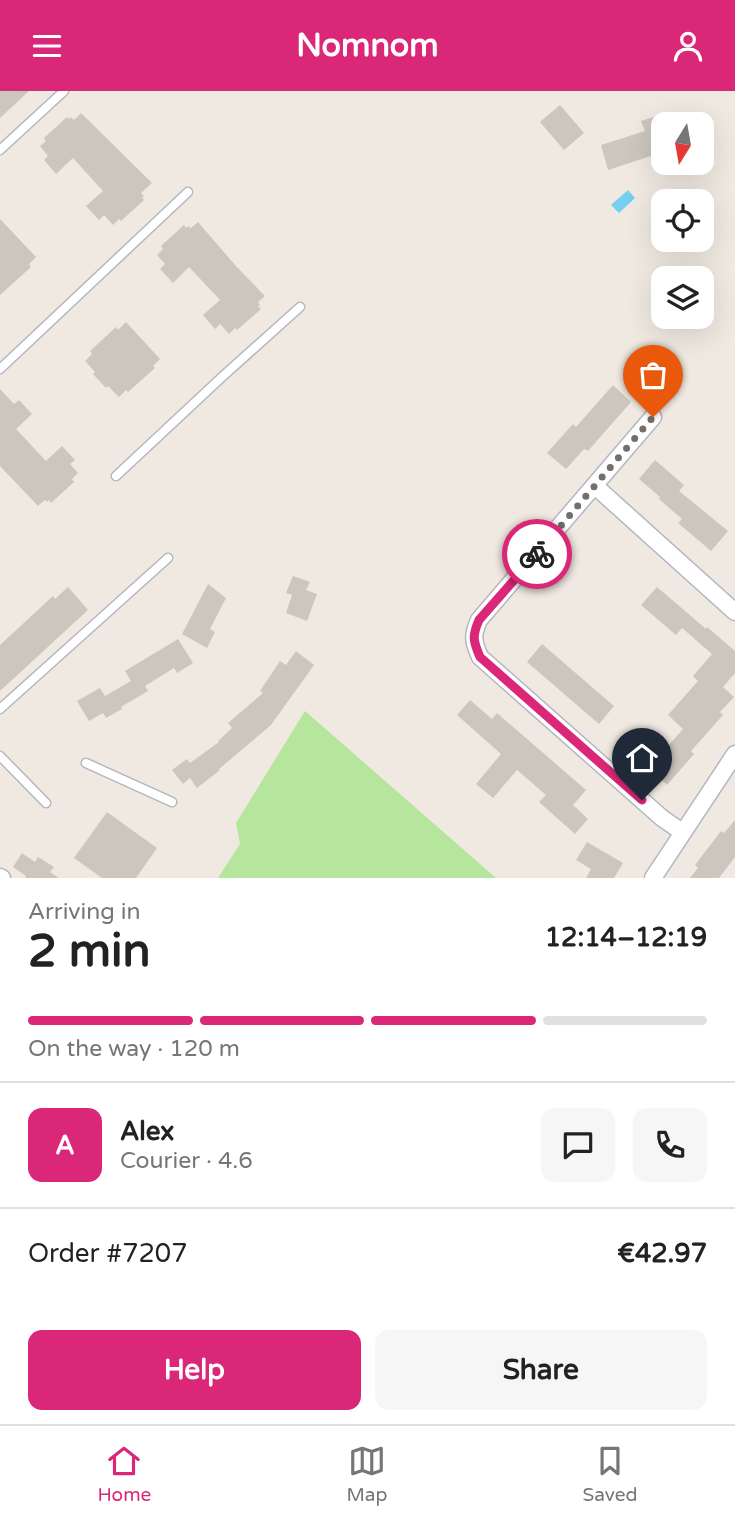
<!DOCTYPE html>
<html lang="en">
<head>
<meta charset="utf-8">
<style>
  :root { --surface:#fff; --page:#f6f6f6; --text:#222; --muted:#767676; --line:#e0e0e0; --accent:#db2777 }
  body { margin:0; font-family:"Varela Round",sans-serif; background:var(--page); color:var(--text); height:100vh; display:flex; flex-direction:column; font-size:26px; white-space:nowrap }
  * { box-sizing:border-box; margin:0 }
  p { font-size:23px; color:var(--muted) }
  .icon { flex:none; width:38px; height:38px; fill:none; stroke:currentColor; stroke-width:2; stroke-linecap:round; stroke-linejoin:round }
  .map { position:relative; height:787px; overflow:hidden }
  .details { display:flex; flex-direction:column; background:var(--surface); flex:1 }
  .details>* { flex:none }
  .needle { width:46px; rotate:191deg }
  .fabs { position:absolute; left:651px; top:21px; display:grid; gap:14px }
  .fabs a { display:grid; place-items:center; width:63px; height:63px; border-radius:14px; background:var(--surface); box-shadow:0 7px 28px #0002; font-size:35px }
  .pin { position:absolute; display:grid; place-items:center; width:60px; height:60px; color:#fff; margin:-72px -30px; border-radius:50% 50% 50% 0; rotate:-45deg; box-shadow:0 0 7px #0007 }
  .pin .icon { rotate:45deg }
  .courier { position:absolute; display:grid; place-items:center; width:70px; height:70px; margin:-35px; border:5px solid #db2777; border-radius:50%; background:#fff; color:#222; box-shadow:0 2px 9px #0007 }
  .summary em { font-style:normal; font-weight:700 }
  .summary div { display:flex; flex-direction:column-reverse }
  .summary { display:flex; align-items:center; justify-content:space-between; height:119px; padding:0 28px }
  h1 { font-size:46px; font-weight:700; line-height:52px }
  .bar { display:grid; grid-template-columns:repeat(4,1fr); gap:10px 7px; align-content:center; height:84px; padding:0 28px }
  .bar i { height:9px; border-radius:5px; background:var(--line) }
  .bar .on { background:var(--accent) }
  .bar p { grid-column:span 4 }
  .line { display:flex; align-items:center; gap:18px; padding:0 28px; border-top:2px solid var(--line) }
  .line div { flex:1 }
  .round { display:grid; place-items:center; flex:none; width:74px; height:74px; border-radius:14px; background:var(--page) }
  .button { display:flex; gap:14px; margin-top:auto; padding:14px 28px }
  .button a { flex:1; height:80px; border-radius:14px; background:var(--accent); color:#fff; font-size:28px; font-weight:700; line-height:80px; text-align:center }
  .button a+a { background:var(--page); color:var(--text) }
  header { display:flex; justify-content:space-between; align-items:center; height:91px; padding:0 28px; background:var(--accent); color:#fff; font-size:32px; font-weight:700 }
  .dock { display:flex; justify-content:space-around; align-items:center; height:98px; border-top:2px solid var(--line); background:var(--surface); font-size:19px; color:var(--muted) }
  .dock a { display:grid; justify-items:center; gap:4px }
  .dock .on { color:var(--accent) }
  .map>svg:first-child { display:block }
  .green { fill:#b6e59e }
  .water { fill:#75cff0 }
  .building { fill:#cbc7bf }
  .lines { fill:none; stroke-linecap:round; stroke-linejoin:round }
  .service-casing { stroke:#b4b7c1; stroke-width:11 }
  .minor-casing { stroke:#b4b7c1; stroke-width:19 }
  .service { stroke:#fff; stroke-width:8 }
  .minor { stroke:#fff; stroke-width:16 }
  .done { stroke:#726f6d; stroke-width:7; stroke-dasharray:0 12.6 }
  .route { stroke:#db2777; stroke-width:9 }
</style>
</head>
<body>
<header><svg class="icon" aria-label="menu" viewBox="0 0 24 24"><path d="M4 6h16M4 12h16M4 18h16"/></svg>Nomnom<svg class="icon" aria-label="person" viewBox="0 0 24 24"><circle cx="12" cy="8" r="4"/><path d="M4 21q1-7 8-7t8 7"/></svg></header>
<div class="map">
<svg width="735" height="787" viewBox="0 0 735 787">
  <rect width="100%" height="100%" fill="#efe9e1"/>
  <polygon class="green" points="305,620 496,787 218,787 240,753 236,732"/>
  <polygon class="water" points="628,99 635,107 619,122 611,114"/>
  <g class="building">
    <polygon points="0,0 29,0 0,27"/>
    <polygon points="560,14 584,42 564,59 540,31"/>
    <polygon points="81,22 152,92 141,102 144,105 142,107 144,109 121,130 119,128 113,134 104,124 99,129 86,115 103,100 73,67 56,83 44,69 48,65 40,55 46,50 44,47 67,26 69,28 71,26 74,29"/>
    <polygon points="663,23 663,61 608,79 601,54 645,40 641,30"/>
    <polygon points="0,128 36,166 29,173 31,176 0,204"/>
    <polygon points="198,131 235,174 265,205 258,211 260,214 258,216 261,218 237,239 235,237 229,243 220,233 215,238 203,224 220,209 189,176 173,192 160,178 165,173 157,164 163,158 161,155 184,134 186,137 188,135 191,137"/>
    <polygon points="126,231 160,268 153,275 155,277 128,301 126,299 119,306 108,295 106,297 93,283 95,281 85,270 92,263 90,260 116,236 118,239"/>
    <polygon points="613,294 631,311 588,360 584,358 566,378 547,362 573,333 576,336"/>
    <polygon points="0,298 14,313 19,309 32,323 16,338 46,370 62,355 75,369 70,373 78,382 72,388 74,391 51,412 49,409 47,411 45,409 38,415 0,375"/>
    <polygon points="655,369 684,394 679,400 728,440 711,460 678,432 682,428 659,408 660,406 639,388"/>
    <polygon points="293,485 310,491 306,499 317,503 307,530 286,522 292,504 286,502"/>
    <polygon points="208,493 226,507 210,538 215,541 207,557 182,543"/>
    <polygon points="68,496 88,519 0,600 0,554 53,505 55,508"/>
    <polygon points="657,496 706,538 707,536 735,560 735,582 723,596 734,606 720,621 723,624 691,660 694,663 667,694 649,677 683,638 668,624 698,590 693,585 712,563 682,537 676,544 641,514"/>
    <polygon points="178,548 193,572 177,582 174,577 145,595 148,600 121,616 122,618 106,627 103,622 89,630 77,610 100,597 105,605 131,590 125,580"/>
    <polygon points="542,553 614,615 599,633 527,571"/>
    <polygon points="296,560 314,574 271,634 219,678 220,679 197,697 190,687 183,693 172,679 187,668 190,672 219,651 218,650 232,637 228,632 263,602 260,600 280,570 286,574"/>
    <polygon points="470,609 492,628 497,622 586,699 573,714 588,728 575,743 539,711 546,704 517,679 493,707 476,693 501,663 457,624"/>
    <polygon points="107,721 157,757 136,787 102,787 74,767"/>
    <polygon points="735,729 735,766 719,787 690,787 698,777 695,774 721,740 724,742"/>
    <polygon points="587,751 623,772 614,787 586,787 591,778 576,769"/>
    <polygon points="22,762 35,771 38,766 54,776 50,781 59,787 25,787 26,785 13,776"/>
  </g>
  <g class="lines">
    <g class="service-casing">
      <g id="service">
        <polyline points="0,59 64,0"/>
        <polyline points="0,278 188,101"/>
        <polyline points="116,385 222,286 300,216"/>
        <polyline points="0,618 168,467"/>
        <polyline points="0,665 46,712"/>
        <polyline points="86,672 172,711"/>
      </g>
    </g>
    <g class="minor-casing">
      <g id="minor">
        <path d="M 653,326 L 479,529 C 472,545 473,550 480,566 L 662,727 L 682,741"/>
        <polyline points="595,395 735,521"/>
        <polyline points="0,786 2,787"/>
        <polyline points="653,787 735,663"/>
      </g>
    </g>
    <use href="#service" class="service"/>
    <use href="#minor" class="minor"/>
  </g>
  <g class="lines">
    <polyline class="done" points="537,463 653,326"/>
    <path class="route" d="M 537,463 L 479,529 C 472,545 473,550 480,566 L 642,709"/>
  </g>
</svg>
<div class="fabs">
<a><svg class="needle" viewBox="-14 -14 28 28"><path d="M0-13l5 13h-10z" fill="#e53935"/><path d="M0 13l5-13h-10z" fill="#767676"/></svg></a>
<a><svg class="icon" aria-label="locate" viewBox="0 0 24 24"><circle cx="12" cy="12" r="6"/><path d="M12 2v4M12 18v4M2 12h4M18 12h4"/></svg></a>
<a><svg class="icon" aria-label="layers" viewBox="0 0 24 24"><path d="M12 4l9 5-9 5-9-5zM3 14l9 5 9-5"/></svg></a>
</div>
<div class="pin" style="left:653px;top:326px;background:#ea580c"><svg class="icon" aria-label="bag" viewBox="0 0 24 24"><path d="M5 8h14l-1 12H6zM9 8a3 3 0 0 1 6 0"/></svg></div>
<div class="pin" style="left:642px;top:709px;background:#1f2937"><svg class="icon" aria-label="home" viewBox="0 0 24 24"><path d="M3 11l9-7 9 7M6 9v11h12V9"/></svg></div>
<div class="courier" style="left:537px;top:463px"><svg class="icon" aria-label="bike" viewBox="0 0 24 24"><circle cx="6" cy="16" r="4"/><circle cx="18" cy="16" r="4"/><path d="M6 16l4-8h5l3 8M10 8l3 8H6M13 5h3"/></svg></div>
</div>
<section class="details">
<div class="summary"><div><h1>2 min</h1><p>Arriving in</p></div><em>12:14–12:19</em></div>
<div class="bar"><i class="on"></i><i class="on"></i><i class="on"></i><i></i><p>On the way · 120 m</p></div>
<div class="line" style="height:126px"><b class="round" style="background:var(--accent);color:#fff">A</b><div><b>Alex</b><p>Courier · 4.6</p></div><a class="round"><svg class="icon" aria-label="chat" viewBox="0 0 24 24"><path d="M4 5h16v11H9l-5 4z"/></svg></a><a class="round"><svg class="icon" aria-label="phone" viewBox="0 0 24 24"><path d="M5 4h4l2 5-3 2q2 4 5 5l2-3 5 2v4C11 20 4 13 5 4z"/></svg></a></div>
<div class="line" style="height:91px"><div>Order #7207</div><b>€42.97</b></div>
<div class="button"><a>Help</a><a>Share</a></div>
</section>
<nav class="dock">
<a class="on"><svg class="icon" aria-label="home" viewBox="0 0 24 24"><path d="M3 11l9-7 9 7M6 9v11h12V9"/></svg>Home</a>
<a><svg class="icon" aria-label="map" viewBox="0 0 24 24"><path d="M3 6l6-2 6 2 6-2v14l-6 2-6-2-6 2zM9 4v14M15 6v14"/></svg>Map</a>
<a><svg class="icon" aria-label="saved" viewBox="0 0 24 24"><path d="M7 4h10v16l-5-4-5 4z"/></svg>Saved</a>
</nav>
</body>
</html>
